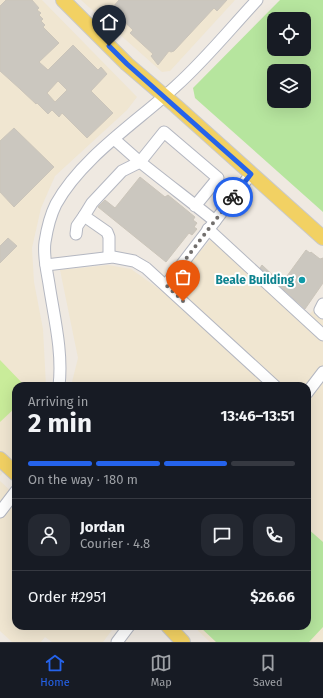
<!DOCTYPE html>
<html lang="en">
<head>
<meta charset="utf-8">
<style>
  :root { --surface:#171b24; --page:#242831; --text:#f1f3f6; --muted:#9ea1a6; --line:#363941; --accent:#2563eb }
  body { margin:0; font-family:"Fira Sans",sans-serif; background:var(--page); color:var(--text); height:100vh; display:flex; flex-direction:column; font-size:15px; white-space:nowrap }
  * { box-sizing:border-box; margin:0 }
  p { font-size:13px; color:var(--muted) }
  .icon { flex:none; width:22px; height:22px; fill:none; stroke:currentColor; stroke-width:2; stroke-linecap:round; stroke-linejoin:round }
  .map { position:relative; flex:1; overflow:hidden }
  .side { position:absolute; left:12px; top:382px; width:299px; height:248px; display:flex; flex-direction:column; background:var(--surface); border-radius:12px; box-shadow:0 4px 16px #0002 }
  .side>* { flex:none }
  .fabs { position:absolute; left:267px; top:12px; display:grid; gap:8px }
  .fabs a { display:grid; place-items:center; width:44px; height:44px; border-radius:8px; background:var(--surface); box-shadow:0 4px 16px #0002; font-size:20px }
  .pin { position:absolute; display:grid; place-items:center; width:34px; height:34px; color:#fff; margin:-41px -17px; border-radius:50% 50% 50% 0; rotate:-45deg; box-shadow:0 0 4px #0007 }
  .pin .icon { rotate:45deg }
  .courier { position:absolute; display:grid; place-items:center; width:40px; height:40px; margin:-20px; border:3px solid #2563eb; border-radius:50%; background:#fff; color:#222; box-shadow:0 1px 5px #0007 }
  .summary em { font-style:normal; font-weight:700 }
  .summary div { display:flex; flex-direction:column-reverse }
  .summary { display:flex; align-items:center; justify-content:space-between; height:68px; padding:0 16px }
  h1 { font-size:26px; font-weight:700; line-height:30px }
  .bar { display:grid; grid-template-columns:repeat(4,1fr); gap:6px 4px; align-content:center; height:48px; padding:0 16px }
  .bar i { height:5px; border-radius:3px; background:var(--line) }
  .bar .active { background:var(--accent) }
  .bar p { grid-column:span 4 }
  .line { display:flex; align-items:center; gap:10px; padding:0 16px; border-top:1px solid var(--line) }
  .line div { flex:1 }
  .round { display:grid; place-items:center; flex:none; width:42px; height:42px; border-radius:12px; background:var(--page) }
  .menu { display:flex; justify-content:space-around; align-items:center; height:56px; border-top:1px solid var(--line); background:var(--surface); font-size:11px; color:var(--muted) }
  .menu a { display:grid; justify-items:center; gap:2px }
  .menu .active { color:var(--accent) }
  .map>svg:first-child { display:block }
  .education { fill:#f0e6d1 }
  .green { fill:#b6e59e; fill-rule:evenodd }
  .pitch { fill:#c9ec9a }
  .building { fill:#cbc7bf; stroke:#cbc5ba; fill-rule:evenodd }
  .lines { fill:none; stroke-linecap:round; stroke-linejoin:round }
  .minor-casing { stroke:#b4b7c1; stroke-width:13 }
  .major-casing { stroke:#c9c9c9; stroke-width:16 }
  .minor { stroke:#fff; stroke-width:11 }
  .major { stroke:#f2d163; stroke-width:14 }
  .done { stroke:#726f6d; stroke-width:4; stroke-dasharray:0 7.2 }
  .route { stroke:#2563eb; stroke-width:5 }
  .culture-dot { fill:#0f9aa8; stroke:#fff; stroke-width:1.5 }
  .labels { text-anchor:middle; stroke-width:4; stroke-linejoin:round; paint-order:stroke }
  .culture-label { font-size:12px; font-weight:bold; fill:#0d838f; stroke:#fff; text-anchor:end }
</style>
</head>
<body>
<div class="map">
<svg width="323" height="642" viewBox="0 0 323 642">
  <rect width="100%" height="100%" fill="#efe9e1"/>
  <g class="education">
    <polygon points="0,0 42,0 137,97 127,110 55,176 41,208 32,248 34,282 43,329 46,386 16,386 16,458 0,476"/>
    <polygon points="81,0 235,0 170,71 162,72"/>
    <polygon points="213,237 308,316 323,299 323,642 210,642 193,626 307,626 307,386 71,386 78,358 60,270 108,265 131,269 162,291 175,279"/>
    <polygon points="0,481 16,496 16,626 115,626 103,642 52,642 45,637 41,642 12,642 0,631"/>
  </g>
  <g class="green">
    <path d="M 280,0 L 323,0 L 323,212 L 195,98 L 193,88 ZM 274,19 L 304,19 L 304,49 L 274,49 ZM 274,71 L 304,71 L 304,101 L 274,101 Z"/>
    <polygon points="307,528 323,542 323,627 309,642 216,642 199,626 307,626"/>
  </g>
  <polygon class="pitch" points="0,360 25,386 16,386 16,407 0,422"/>
  <g class="building">
    <path d="M 6,0 L 32,0 L 39,8 L 37,10 L 41,13 L 39,15 L 43,19 L 41,21 L 45,25 L 43,27 L 59,43 L 39,62 L 48,70 L 73,45 L 98,70 L 101,67 L 107,74 L 91,91 L 113,113 L 87,138 L 62,113 L 59,117 L 52,110 L 48,114 L 37,103 L 36,104 L 20,89 L 0,71 L 0,6 ZM 58,81 L 67,90 L 55,102 L 47,93 Z"/>
    <polygon points="119,0 227,0 217,11 214,8 174,51 171,52 169,51 158,65 151,56 153,54 130,33 133,30 112,10 113,9 112,8"/>
    <polygon points="14,128 54,167 14,207 0,192 0,141"/>
    <polygon points="140,177 165,197 168,195 195,217 193,220 197,223 194,227 197,229 192,235 189,233 166,262 98,207 105,200 115,208"/>
    <polygon points="8,238 17,246 0,263 0,246"/>
    <polygon points="306,250 310,253 311,252 320,259 323,258 323,283 305,309 260,268 262,265 280,282 286,275 287,276"/>
  </g>
  <g class="lines">
    <g class="minor-casing">
      <g id="minor">
        <path d="M 195,206 L 218,178 L 164,132 L 140,162 C 165,182 190,201 215,221"/>
        <polyline points="208,229 323,335"/>
        <polyline points="76,234 77,226 84,216"/>
        <polyline points="109,257 109,237 107,232 84,216 92,203 122,171 140,162 114,139"/>
        <polyline points="46,265 113,257 134,261 146,268 275,386"/>
        <polyline points="166,285 251,174"/>
        <polyline points="323,304 320,310 323,313"/>
        <path d="M 59,386 C 63,352 54,317 49,284 C 47,271 43,256 45,242 C 47,229 50,216 56,204 C 82,157 137,122 176,86 C 205,60 230,29 257,0"/>
        <polyline points="307,393 323,372"/>
        <polyline points="0,512 16,491"/>
        <polyline points="117,642 129,626"/>
      </g>
    </g>
    <g class="major-casing">
      <g id="major">
        <polyline points="63,0 127,64 176,106 323,238"/>
        <polyline points="0,459 16,474"/>
        <polyline points="168,626 183,642"/>
      </g>
    </g>
    <use href="#minor" class="minor"/>
    <use href="#major" class="major"/>
  </g>
  <g class="lines">
    <polyline class="done" points="183,301 166,285 233,197"/>
    <polyline class="route" points="109,46 127,64 251,174 233,197"/>
  </g>
  <circle class="culture-dot" cx="302" cy="280" r="4"/>
  <g class="labels">
    <g class="culture-label">
      <text x="294" y="284">Beale Building</text>
    </g>
  </g>
</svg>
<div class="fabs">
<a><svg class="icon" aria-label="locate" viewBox="0 0 24 24"><circle cx="12" cy="12" r="6"/><path d="M12 2v4M12 18v4M2 12h4M18 12h4"/></svg></a>
<a><svg class="icon" aria-label="layers" viewBox="0 0 24 24"><path d="M12 4l9 5-9 5-9-5zM3 14l9 5 9-5"/></svg></a>
</div>
<div class="pin" style="left:183px;top:301px;background:#ea580c"><svg class="icon" aria-label="bag" viewBox="0 0 24 24"><path d="M5 8h14l-1 12H6zM9 8a3 3 0 0 1 6 0"/></svg></div>
<div class="pin" style="left:109px;top:46px;background:#1f2937"><svg class="icon" aria-label="home" viewBox="0 0 24 24"><path d="M3 11l9-7 9 7M6 9v11h12V9"/></svg></div>
<div class="courier" style="left:233px;top:197px"><svg class="icon" aria-label="bike" viewBox="0 0 24 24"><circle cx="6" cy="16" r="4"/><circle cx="18" cy="16" r="4"/><path d="M6 16l4-8h5l3 8M10 8l3 8H6M13 5h3"/></svg></div>
<section class="side">
<div class="summary"><div><h1>2 min</h1><p>Arriving in</p></div><em>13:46–13:51</em></div>
<div class="bar"><i class="active"></i><i class="active"></i><i class="active"></i><i></i><p>On the way · 180 m</p></div>
<div class="line" style="height:72px"><a class="round"><svg class="icon" aria-label="person" viewBox="0 0 24 24"><circle cx="12" cy="8" r="4"/><path d="M4 21q1-7 8-7t8 7"/></svg></a><div><b>Jordan</b><p>Courier · 4.8</p></div><a class="round"><svg class="icon" aria-label="chat" viewBox="0 0 24 24"><path d="M4 5h16v11H9l-5 4z"/></svg></a><a class="round"><svg class="icon" aria-label="phone" viewBox="0 0 24 24"><path d="M5 4h4l2 5-3 2q2 4 5 5l2-3 5 2v4C11 20 4 13 5 4z"/></svg></a></div>
<div class="line" style="height:52px"><div>Order #2951</div><b>$26.66</b></div>
</section>
</div>
<nav class="menu">
<a class="active"><svg class="icon" aria-label="home" viewBox="0 0 24 24"><path d="M3 11l9-7 9 7M6 9v11h12V9"/></svg>Home</a>
<a><svg class="icon" aria-label="map" viewBox="0 0 24 24"><path d="M3 6l6-2 6 2 6-2v14l-6 2-6-2-6 2zM9 4v14M15 6v14"/></svg>Map</a>
<a><svg class="icon" aria-label="saved" viewBox="0 0 24 24"><path d="M7 4h10v16l-5-4-5 4z"/></svg>Saved</a>
</nav>
</body>
</html>
